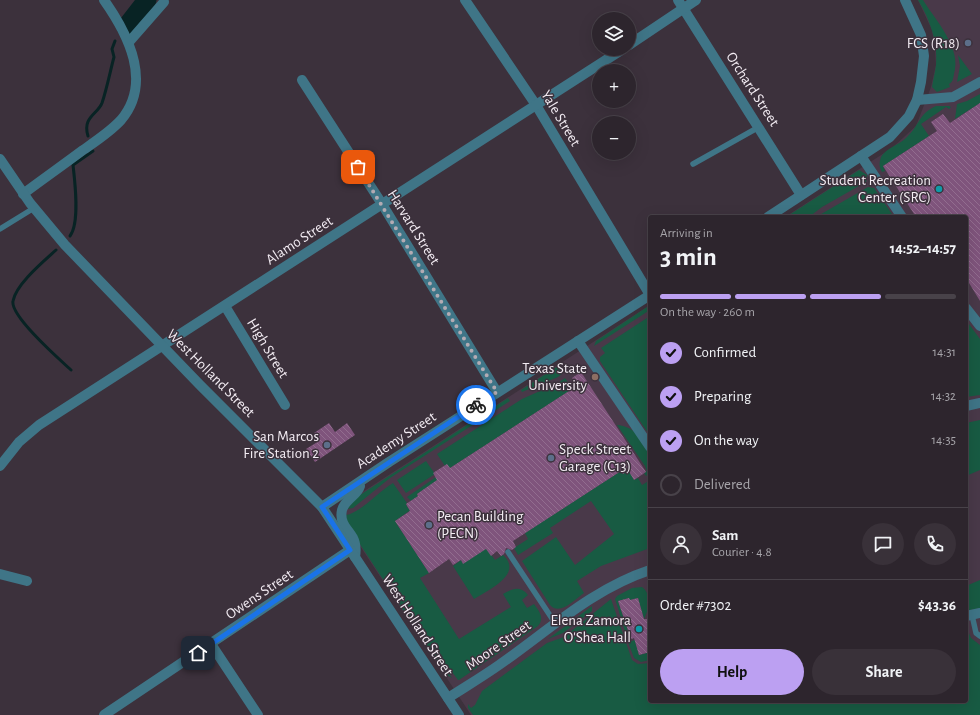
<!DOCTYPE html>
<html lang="en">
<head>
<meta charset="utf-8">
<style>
  :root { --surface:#2d252d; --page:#393139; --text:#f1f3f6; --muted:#a7a5aa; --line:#484249; --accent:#bca0f2 }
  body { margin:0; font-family:"Alegreya Sans",sans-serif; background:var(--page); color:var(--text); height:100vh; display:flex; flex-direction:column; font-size:15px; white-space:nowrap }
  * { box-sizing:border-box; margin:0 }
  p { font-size:13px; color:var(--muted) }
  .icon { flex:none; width:22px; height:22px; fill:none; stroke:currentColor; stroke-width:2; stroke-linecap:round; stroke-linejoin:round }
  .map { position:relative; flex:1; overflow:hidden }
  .drawer { position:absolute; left:648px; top:215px; width:320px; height:488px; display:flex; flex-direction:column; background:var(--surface); border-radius:4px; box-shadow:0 4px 16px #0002,0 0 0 1px var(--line) }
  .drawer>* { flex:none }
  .fabs { position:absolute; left:592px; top:12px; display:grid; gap:8px }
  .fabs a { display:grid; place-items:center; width:44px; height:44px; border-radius:50%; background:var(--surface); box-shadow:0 4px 16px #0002,0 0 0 1px var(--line); font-size:20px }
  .pin { position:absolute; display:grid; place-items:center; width:34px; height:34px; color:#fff; margin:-17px; border-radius:8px; box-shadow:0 2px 6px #0006 }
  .courier { position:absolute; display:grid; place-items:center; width:40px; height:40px; margin:-20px; border:3px solid #1a73e8; border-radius:50%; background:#fff; color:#222; box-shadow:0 1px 5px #0007 }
  .head em { font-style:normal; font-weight:700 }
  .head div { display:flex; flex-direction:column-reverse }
  .head { display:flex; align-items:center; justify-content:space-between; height:68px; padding:0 12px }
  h1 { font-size:26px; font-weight:700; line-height:30px }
  .bar { display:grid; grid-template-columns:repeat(4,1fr); gap:6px 4px; align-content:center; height:48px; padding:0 12px }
  .bar i { height:5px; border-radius:3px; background:var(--line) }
  .bar .selected { background:var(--accent) }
  .bar p { grid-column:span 4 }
  .line { display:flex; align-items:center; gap:10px; padding:0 12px; border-top:1px solid var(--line) }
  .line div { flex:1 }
  .round { display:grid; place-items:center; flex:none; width:42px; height:42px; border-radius:21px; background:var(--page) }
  ol { padding:0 12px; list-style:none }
  li { display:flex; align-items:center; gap:12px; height:44px }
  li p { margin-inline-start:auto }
  li .icon { padding:4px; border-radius:50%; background:var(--accent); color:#111; stroke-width:4 }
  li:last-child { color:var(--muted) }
  li i { width:22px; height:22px; border:2px solid var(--line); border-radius:50% }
  .button { display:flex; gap:8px; margin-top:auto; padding:8px 12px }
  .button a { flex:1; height:46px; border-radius:24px; background:var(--accent); color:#111; font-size:16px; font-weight:700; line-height:46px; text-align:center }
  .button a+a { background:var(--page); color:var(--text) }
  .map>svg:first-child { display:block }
  .built { fill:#493949 }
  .grass { fill:#185b43 }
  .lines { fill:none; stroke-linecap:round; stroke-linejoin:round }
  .stream { stroke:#082324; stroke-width:3 }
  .river { stroke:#082324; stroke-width:19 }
  .building { fill:url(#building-back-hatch) }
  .service { stroke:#3f7587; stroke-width:5.5 }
  .minor { stroke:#3f7587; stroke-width:10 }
  .tertiary { stroke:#3f7587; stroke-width:10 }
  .done { stroke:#b3abb3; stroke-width:4; stroke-dasharray:0 7.2 }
  .route { stroke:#1a73e8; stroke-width:5 }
  .service-dot { fill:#5c6f8a; stroke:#3c313c; stroke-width:1.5 }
  .culture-dot { fill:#0f9aa8; stroke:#3c313c; stroke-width:1.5 }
  .education-dot { fill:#8d6e63; stroke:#3c313c; stroke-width:1.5 }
  .labels { text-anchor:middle; stroke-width:3; stroke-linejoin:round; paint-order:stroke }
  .poi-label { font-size:15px; fill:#f3ecf3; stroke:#3c313c; text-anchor:end }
  .street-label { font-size:15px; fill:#f3ecf3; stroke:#3c313c }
</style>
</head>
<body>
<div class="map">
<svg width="980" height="715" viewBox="0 0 980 715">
  <defs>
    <pattern id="building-back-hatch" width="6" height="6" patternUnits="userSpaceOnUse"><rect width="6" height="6" fill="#7f547c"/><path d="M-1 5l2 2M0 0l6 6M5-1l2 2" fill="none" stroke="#926d8f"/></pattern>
  </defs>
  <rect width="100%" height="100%" fill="#3c313c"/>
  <polygon class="built" points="918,0 980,0 980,715 471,715 347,526 346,510 358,495 650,305 650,701 966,701 966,217 785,217 892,148 916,126 931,87 936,65 935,49 932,30"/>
  <g class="grass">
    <path d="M 918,0 L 923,0 C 936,21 962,48 954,74 C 953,79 953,82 949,84 L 950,87 L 937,92 L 932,87 C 933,80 935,73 936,65 C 938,42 930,20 918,0 Z"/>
    <polygon points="958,55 972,74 957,82 960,66"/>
    <polygon points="980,94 980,103 955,119 957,104 967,101"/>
    <path d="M 936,106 L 949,106 L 951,107 L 949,109 L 946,107 L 921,124 L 929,136 L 883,166 L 885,171 L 882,172 C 879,167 879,163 881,157 C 885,149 900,144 906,138 C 920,125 918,114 936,106 Z"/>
    <polygon points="859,170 867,175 866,182 822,207 809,217 786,217"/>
    <polygon points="868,187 874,188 894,217 816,217"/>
    <polygon points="650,305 650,310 594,346 596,341"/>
    <polygon points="650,316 650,436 600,361 600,357 605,353 601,348"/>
    <polygon points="966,320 980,339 980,395 966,397"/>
    <polygon points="558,366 563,373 558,377 522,392 521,390"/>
    <polygon points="565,378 570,385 566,387 569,391 450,468 445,466 437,454 522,399 558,383"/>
    <polygon points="508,398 510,401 390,478 353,508 347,509 357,497"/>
    <polygon points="980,420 980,470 966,476 966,423"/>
    <path d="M 617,425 C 631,426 644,437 649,450 C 650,456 650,467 650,473 L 646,476 L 644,473 L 647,471 L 645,466 Z"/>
    <polygon points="426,461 435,474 406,493 397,480"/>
    <path d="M 628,470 L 634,480 L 638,478 L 642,485 L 650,480 L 650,548 L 601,566 L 577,581 L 584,593 C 574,600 560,616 550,605 L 522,561 L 556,537 L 575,565 L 614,534 L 591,501 L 550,528 L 553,533 L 518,555 L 514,548 L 528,539 L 525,533 L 621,471 L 623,474 Z"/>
    <path d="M 436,477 L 495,560 L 503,555 C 524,574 488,590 474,599 L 453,566 L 461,560 L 463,564 L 433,484 L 417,494 L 418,496 L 411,501 L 407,497 Z"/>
    <path d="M 393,483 L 407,503 L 406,504 L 408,508 L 412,509 L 395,521 L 429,573 L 420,578 L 459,639 L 511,607 L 503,594 C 512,589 520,585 528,595 L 522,600 L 527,608 L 534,604 C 539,611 545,618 538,626 L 459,680 L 458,680 L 452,672 L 449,674 L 452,678 L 445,674 L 348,526 L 346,515 C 360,513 378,492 393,483 Z"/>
    <polygon points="980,580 980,608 966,611 966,586"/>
    <path d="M 642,587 C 652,594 649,610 644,619 L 638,598 L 630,600 L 629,598 L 618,601 L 631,640 L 628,641 L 615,599 L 617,596 L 632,588 Z"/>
    <polygon points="611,599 632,660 638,664 650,663 650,701 966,701 966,626 971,638 980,645 980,715 473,715 468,708 468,704 471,708 475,705 482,691 547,643 564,637"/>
    <polygon points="592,606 592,611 563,633 548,639"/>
    <polygon points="635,640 639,655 650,652 650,660 641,662 634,658 628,642"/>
  </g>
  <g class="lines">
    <g class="stream">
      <path d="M 88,136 C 82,117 98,114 102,103 C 107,88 110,72 114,57 L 112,49 L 115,41"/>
      <path d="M 70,236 C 80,223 75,182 73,165 L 93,151"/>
      <path d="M 56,250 C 44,261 16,284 13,301 C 10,316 59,359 71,370"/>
    </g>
    <polyline class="river" points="126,27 147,0"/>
  </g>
  <g class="building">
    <polygon points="980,103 980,301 966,278 966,217 916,217 883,166 937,131 931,122 943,114 950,123"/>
    <polygon points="581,372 646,472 634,480 628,470 623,474 621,471 513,541 516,547 512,550 506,548 504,554 501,556 497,551 491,556 486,549 463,564 461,560 453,565 449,559 429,573 395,521 410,511 406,504 418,496 417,494 437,480 433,473 447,464 450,468 569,391 566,387 575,382 572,378"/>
    <polygon points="329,423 335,432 347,423 355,435 315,462 306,449 319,441 314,433"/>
    <polygon points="629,598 630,600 638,598 644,619 650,619 650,652 639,655 634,638 631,639 618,601"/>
  </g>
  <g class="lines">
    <g class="service">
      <polyline points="693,164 759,127"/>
      <polyline points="0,229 34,208"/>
      <polyline points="508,552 555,623"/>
      <polyline points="972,615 976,633 980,636"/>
    </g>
    <g class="minor">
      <polyline points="465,0 536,105 650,295"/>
      <polyline points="678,0 801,195"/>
      <polyline points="129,42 164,2"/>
      <polyline points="629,45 696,0"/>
      <polyline points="302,80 382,204 497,392"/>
      <polyline points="917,100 953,97 980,82"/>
      <polyline points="861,156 902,217"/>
      <path d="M 23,194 C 43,179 63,165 83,150 C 96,141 110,132 121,120 C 153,82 128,34 104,0"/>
      <polyline points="768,217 890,137 909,116 917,100 921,82 924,56 921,35 905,0"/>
      <polyline points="225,306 285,405"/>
      <polyline points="966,308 980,326"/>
      <polyline points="578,341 650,447"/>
      <polyline points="966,406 980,403"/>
      <polyline points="0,466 19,442 39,425 623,49"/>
      <polyline points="322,507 389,462 650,295"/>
      <path d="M 355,557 C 356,551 356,544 353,538 C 348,529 339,523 342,510 C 345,499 357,496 360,486"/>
      <polyline points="0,574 27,581"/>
      <polyline points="966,616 980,613"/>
      <polyline points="211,644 258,715"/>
      <path d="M 448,698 C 465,687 482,677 499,665 C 548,631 592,589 650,570"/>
      <polyline points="104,715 350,550"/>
    </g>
    <polyline class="tertiary" points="0,159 30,203 65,245 200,385 322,507 459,715"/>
  </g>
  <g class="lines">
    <polyline class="done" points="358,167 497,392 476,405"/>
    <polyline class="route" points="198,653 350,550 322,507 476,405"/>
  </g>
  <g class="service-dot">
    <circle cx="968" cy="43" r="4"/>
    <circle cx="327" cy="445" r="4"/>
    <circle cx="551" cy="458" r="4"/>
    <circle cx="429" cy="525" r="4"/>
  </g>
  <g class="culture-dot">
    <circle cx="939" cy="189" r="4"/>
    <circle cx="639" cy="629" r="4"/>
  </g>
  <circle class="education-dot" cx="595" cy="377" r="4"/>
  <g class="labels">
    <g class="poi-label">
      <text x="960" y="48">FCS (R18)</text>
      <text x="931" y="185">Student Recreation<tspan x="931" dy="17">Center (SRC)</tspan></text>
      <text x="587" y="373">Texas State<tspan x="587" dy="17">University</tspan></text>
      <text x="319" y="441">San Marcos<tspan x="319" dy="17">Fire Station 2</tspan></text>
      <text x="559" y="454" text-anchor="start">Speck Street<tspan x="559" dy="17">Garage (C13)</tspan></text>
      <text x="437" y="521" text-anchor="start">Pecan Building<tspan x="437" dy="17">(PECN)</tspan></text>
      <text x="631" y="625">Elena Zamora<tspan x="631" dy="17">O'Shea Hall</tspan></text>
    </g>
    <g class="street-label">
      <text transform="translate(753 89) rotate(57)" y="5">Orchard Street</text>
      <text transform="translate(561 118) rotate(59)" y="5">Yale Street</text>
      <text transform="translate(414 227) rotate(58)" y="5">Harvard Street</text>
      <text transform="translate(299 240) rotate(-33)" y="5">Alamo Street</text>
      <text transform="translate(268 348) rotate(59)" y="5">High Street</text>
      <text transform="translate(211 373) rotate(45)" y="5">West Holland Street</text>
      <text transform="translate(396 440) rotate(-33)" y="5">Academy Street</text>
      <text transform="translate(259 594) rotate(-34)" y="5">Owens Street</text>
      <text transform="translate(418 625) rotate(57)" y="5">West Holland Street</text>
      <text transform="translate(498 645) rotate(-35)" y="5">Moore Street</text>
    </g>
  </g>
</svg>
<div class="fabs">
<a><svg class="icon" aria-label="layers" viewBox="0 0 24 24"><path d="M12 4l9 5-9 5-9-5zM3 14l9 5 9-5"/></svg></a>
<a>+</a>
<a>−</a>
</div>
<div class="pin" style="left:358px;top:167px;background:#ea580c"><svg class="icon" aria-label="bag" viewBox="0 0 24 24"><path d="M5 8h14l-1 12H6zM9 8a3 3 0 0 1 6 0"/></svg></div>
<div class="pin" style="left:198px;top:653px;background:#1f2937"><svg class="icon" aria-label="home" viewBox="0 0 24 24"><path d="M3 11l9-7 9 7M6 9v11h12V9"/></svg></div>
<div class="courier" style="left:476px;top:405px"><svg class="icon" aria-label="bike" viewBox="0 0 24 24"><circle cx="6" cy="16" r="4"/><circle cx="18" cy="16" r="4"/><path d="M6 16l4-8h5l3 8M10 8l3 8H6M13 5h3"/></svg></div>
<section class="drawer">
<div class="head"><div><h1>3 min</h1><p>Arriving in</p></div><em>14:52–14:57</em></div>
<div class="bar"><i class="selected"></i><i class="selected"></i><i class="selected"></i><i></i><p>On the way · 260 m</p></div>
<ol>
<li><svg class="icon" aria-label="check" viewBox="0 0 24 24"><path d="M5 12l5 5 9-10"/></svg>Confirmed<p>14:31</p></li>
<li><svg class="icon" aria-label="check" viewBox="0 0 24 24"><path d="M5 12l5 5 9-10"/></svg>Preparing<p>14:32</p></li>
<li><svg class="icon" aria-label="check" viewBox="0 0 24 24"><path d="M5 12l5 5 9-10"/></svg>On the way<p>14:35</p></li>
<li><i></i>Delivered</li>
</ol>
<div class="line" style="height:72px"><a class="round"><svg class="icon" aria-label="person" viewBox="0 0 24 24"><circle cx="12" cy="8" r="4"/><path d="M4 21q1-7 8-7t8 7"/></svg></a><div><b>Sam</b><p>Courier · 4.8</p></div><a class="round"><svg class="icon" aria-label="chat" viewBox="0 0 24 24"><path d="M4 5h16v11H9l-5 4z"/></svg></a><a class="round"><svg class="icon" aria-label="phone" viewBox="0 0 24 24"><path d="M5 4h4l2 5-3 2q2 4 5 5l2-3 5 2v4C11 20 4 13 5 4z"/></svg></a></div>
<div class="line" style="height:52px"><div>Order #7302</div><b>$43.36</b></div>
<div class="button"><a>Help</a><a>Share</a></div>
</section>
</div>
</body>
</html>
